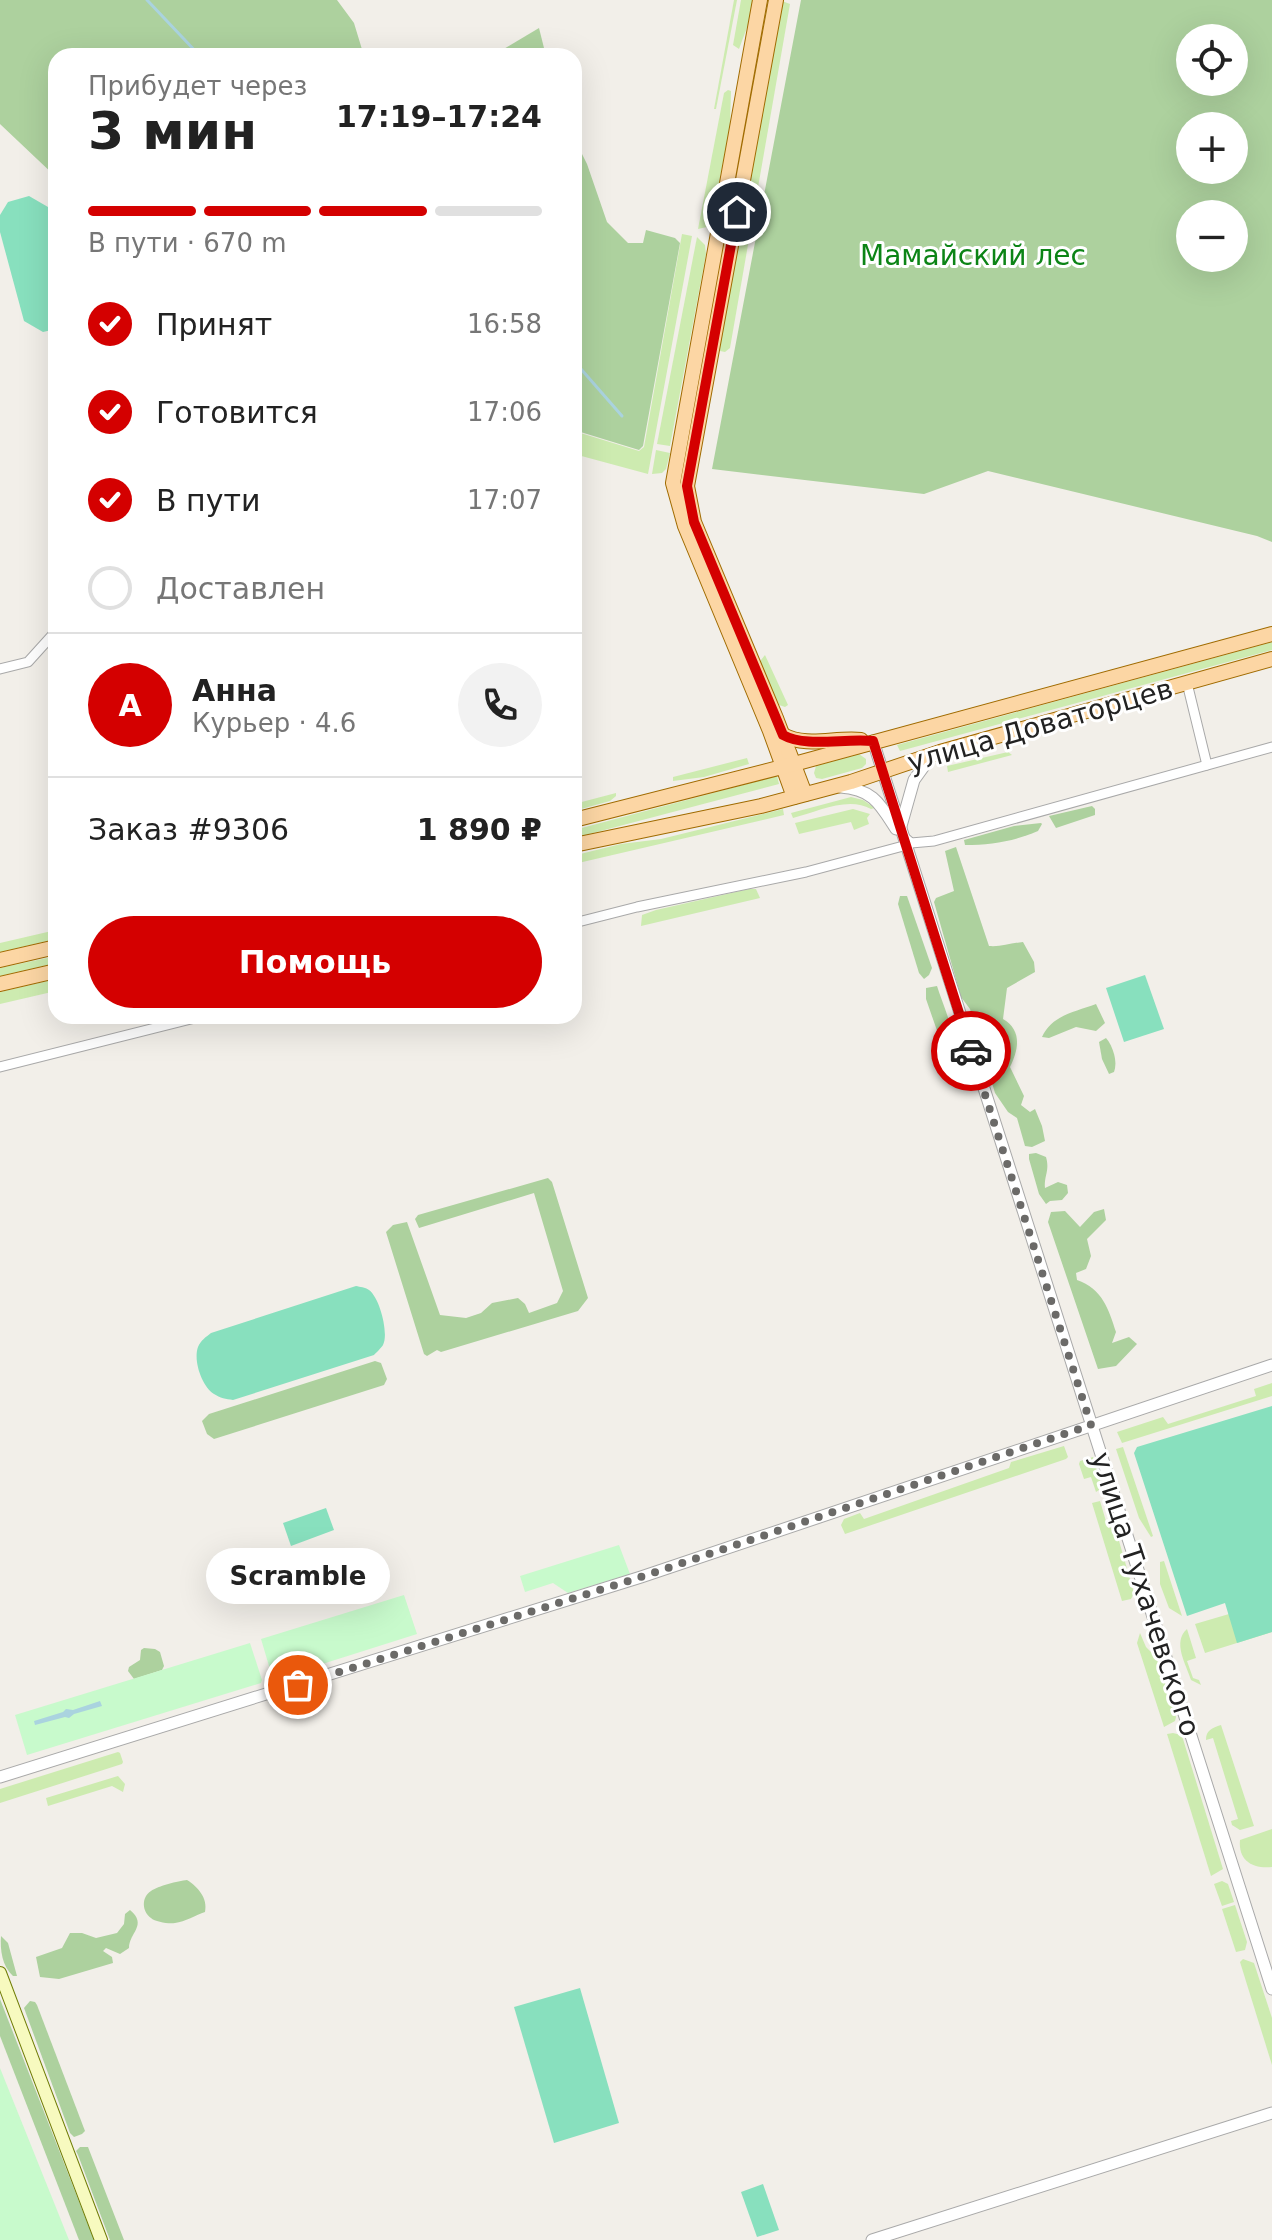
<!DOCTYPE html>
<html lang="ru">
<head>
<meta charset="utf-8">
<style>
  :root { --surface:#fff; --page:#f2f2f2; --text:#222; --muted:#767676; --line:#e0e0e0; --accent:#d40000 }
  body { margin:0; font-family:"DejaVu Sans",sans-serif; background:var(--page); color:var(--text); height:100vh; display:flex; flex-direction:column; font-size:30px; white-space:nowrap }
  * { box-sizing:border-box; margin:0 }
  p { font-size:26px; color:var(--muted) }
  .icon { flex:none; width:44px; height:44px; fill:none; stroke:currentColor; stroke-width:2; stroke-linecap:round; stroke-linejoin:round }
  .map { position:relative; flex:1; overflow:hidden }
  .panel { position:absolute; left:48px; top:48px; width:534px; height:976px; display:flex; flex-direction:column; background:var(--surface); border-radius:24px; box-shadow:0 8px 32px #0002 }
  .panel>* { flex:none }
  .tools { position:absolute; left:1176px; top:24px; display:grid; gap:16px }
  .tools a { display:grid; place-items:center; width:72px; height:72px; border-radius:50%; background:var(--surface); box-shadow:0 8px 32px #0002; font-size:40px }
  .pin { position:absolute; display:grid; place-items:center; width:68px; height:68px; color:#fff; margin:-34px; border:4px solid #fff; border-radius:50%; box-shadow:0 2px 8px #0007 }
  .courier { position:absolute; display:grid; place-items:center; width:80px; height:80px; margin:-40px; border:6px solid #d40000; border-radius:50%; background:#fff; color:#222; box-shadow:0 2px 10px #0007 }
  .bubble { position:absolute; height:56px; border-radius:28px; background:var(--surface); box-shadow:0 8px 32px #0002; font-size:26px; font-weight:700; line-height:56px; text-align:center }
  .overview em { font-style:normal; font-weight:700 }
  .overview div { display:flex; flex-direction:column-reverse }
  .overview { display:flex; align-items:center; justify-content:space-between; height:136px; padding:0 40px }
  h1 { font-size:52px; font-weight:700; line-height:60px }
  .bar { display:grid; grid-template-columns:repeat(4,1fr); gap:12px 8px; align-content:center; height:96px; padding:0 40px }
  .bar i { height:10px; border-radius:6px; background:var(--line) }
  .bar .current { background:var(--accent) }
  .bar p { grid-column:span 4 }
  .line { display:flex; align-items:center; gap:20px; padding:0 40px; border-top:2px solid var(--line) }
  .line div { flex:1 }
  .round { display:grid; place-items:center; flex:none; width:84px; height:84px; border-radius:42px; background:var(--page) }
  ol { padding:0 40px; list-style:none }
  li { display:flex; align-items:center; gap:24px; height:88px }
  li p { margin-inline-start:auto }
  li .icon { padding:8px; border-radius:50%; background:var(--accent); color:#fff; stroke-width:4 }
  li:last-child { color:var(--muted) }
  li i { width:44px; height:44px; border:4px solid var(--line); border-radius:50% }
  .button { display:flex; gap:16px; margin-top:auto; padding:16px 40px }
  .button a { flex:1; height:92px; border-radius:48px; background:var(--accent); color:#fff; font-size:32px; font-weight:700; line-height:92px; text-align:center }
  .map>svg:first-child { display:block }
  .grass { fill:#cdebb0 }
  .forest { fill:#add19e; fill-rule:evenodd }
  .park { fill:#c8facc }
  .pitch { fill:#88e0be }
  .water { fill:#aad3df }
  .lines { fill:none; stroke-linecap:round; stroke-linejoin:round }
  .stream { stroke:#aad3df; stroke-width:3 }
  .minor-casing { stroke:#a9a9a9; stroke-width:11 }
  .tertiary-casing { stroke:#a9a9a9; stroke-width:13 }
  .secondary-casing { stroke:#707d05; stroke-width:14 }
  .primary-casing { stroke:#a06b00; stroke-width:16 }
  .minor { stroke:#fff; stroke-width:9 }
  .tertiary { stroke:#fff; stroke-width:11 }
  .secondary { stroke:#f7fabf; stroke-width:12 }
  .primary { stroke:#fcd6a4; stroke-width:14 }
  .done { stroke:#6b6a68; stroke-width:8; stroke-dasharray:0 14.4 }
  .route { stroke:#d40000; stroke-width:10 }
  .labels { text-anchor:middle; stroke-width:6; stroke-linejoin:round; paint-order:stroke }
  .park-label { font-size:28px; fill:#0c8416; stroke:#fff }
  .street-label { font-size:28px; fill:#222; stroke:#fff }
</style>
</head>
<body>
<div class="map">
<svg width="1272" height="2240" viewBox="0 0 1272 2240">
  <rect width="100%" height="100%" fill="#f2efe9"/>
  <g class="grass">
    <polygon points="734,0 737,0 716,109 714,109"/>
    <polygon points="741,0 753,0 749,22 739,49 733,45"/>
    <polygon points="765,0 771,0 686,458 680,456"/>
    <polygon points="782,1 790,4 730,348 725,352 720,351 721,326"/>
    <polygon points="728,90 731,91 730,126 712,219 707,227 698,229 724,93"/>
    <polygon points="682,234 692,236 648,474 574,454 574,431 639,451 644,447"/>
    <polygon points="697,237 705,245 706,254 670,446 657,444"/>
    <polygon points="656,450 670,453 666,469 662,473 652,474"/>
    <polygon points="1272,642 1272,650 900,751 897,745"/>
    <polygon points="765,655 788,705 785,707 779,705 760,664 761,660"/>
    <polygon points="1008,752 1012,755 948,772 947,766"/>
    <polygon points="859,754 866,759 866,764 862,768 822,779 816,778 814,773 816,766"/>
    <polygon points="747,758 749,764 704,777 673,781 673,777"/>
    <polygon points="777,776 779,784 574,838 574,830"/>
    <polygon points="616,793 616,796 610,801 574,811 574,804"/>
    <path d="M 851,797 L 863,800 L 875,808 L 871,809 C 848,796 817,812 793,818 L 791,813 Z"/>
    <polygon points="783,809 784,815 574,864 576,855 621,844 661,839"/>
    <polygon points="853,809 870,814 867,818 869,824 854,830 851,822 799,834 795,823"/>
    <polygon points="749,889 756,889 760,898 641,926 642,915 656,910"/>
    <polygon points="56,930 56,939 0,952 0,943"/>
    <polygon points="56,956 56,963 0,976 0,968"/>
    <polygon points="56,979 56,991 0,1004 0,992"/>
    <polygon points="1272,1383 1272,1396 1122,1443 1117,1432 1163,1417 1168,1424 1256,1396 1254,1389"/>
    <polygon points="1064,1446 1068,1457 1066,1459 845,1534 841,1525 844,1519 860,1513 864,1519 1009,1468 1011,1462"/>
    <polygon points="1123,1447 1153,1536 1151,1537 1139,1518 1116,1449"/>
    <polygon points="1093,1457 1101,1484 1099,1490 1096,1492 1091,1477 1084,1479 1079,1464 1080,1461"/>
    <polygon points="1100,1501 1108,1528 1115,1527 1134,1593 1131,1599 1122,1601 1092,1503"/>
    <polygon points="1164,1561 1182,1616 1169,1608 1160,1584 1160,1562"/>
    <polygon points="1229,1614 1231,1615 1272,1632 1205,1653 1195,1624"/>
    <path d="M 1187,1629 L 1196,1658 L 1187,1661 L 1193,1678 L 1199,1680 L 1201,1685 L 1191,1680 C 1186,1664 1172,1642 1187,1629 Z"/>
    <polygon points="1140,1633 1146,1647 1156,1657 1176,1717 1175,1721 1164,1727 1137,1643"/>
    <path d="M 1221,1725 L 1254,1826 L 1240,1830 L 1232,1825 L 1231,1821 L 1238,1819 L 1213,1738 L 1206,1740 C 1206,1730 1212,1728 1221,1725 Z"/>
    <polygon points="1173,1733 1181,1735 1183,1739 1223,1869 1211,1876 1167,1734"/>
    <polygon points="118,1752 120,1753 123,1762 122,1764 0,1803 0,1789"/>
    <polygon points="118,1776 125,1784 123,1792 112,1786 48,1806 46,1798"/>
    <path d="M 1272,1829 L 1272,1867 C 1253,1869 1238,1861 1240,1840 Z"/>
    <polygon points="1222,1881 1228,1884 1234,1902 1222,1906 1214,1884"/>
    <polygon points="1235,1905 1247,1942 1245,1950 1236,1952 1222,1909"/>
    <polygon points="1243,1959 1254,1963 1272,2018 1272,2065 1240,1962"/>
  </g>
  <g class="forest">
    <polygon points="0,0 337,0 354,23 364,56 56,56 56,177 0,124"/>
    <path d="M 801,0 L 1272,0 L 1272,542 L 1257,536 L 988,471 L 924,494 L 712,469 ZM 1190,38 L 1234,38 L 1234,82 L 1190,82 ZM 1190,126 L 1234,126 L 1234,170 L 1190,170 ZM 1190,214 L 1234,214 L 1234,258 L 1190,258 Z"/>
    <polygon points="539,28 546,56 492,56"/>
    <polygon points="574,138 587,164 607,222 628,243 643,243 646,230 675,238 680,243 643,446 639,450 574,430"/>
    <polygon points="1092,806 1095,809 1095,815 1056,828 1049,816"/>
    <path d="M 1041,823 L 1042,824 L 1038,831 C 1015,841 991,845 965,845 L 964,840 L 1014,826 Z"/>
    <path d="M 956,847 L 989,946 C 1001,947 1011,943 1023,942 L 1034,962 L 1035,972 L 1007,988 L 1003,1019 C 1022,1030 1019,1049 1010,1067 L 1024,1096 L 1021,1105 L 1030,1112 L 1035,1109 L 1042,1126 L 1045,1141 L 1032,1147 L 1025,1146 L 1017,1118 L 1008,1112 L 995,1093 L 970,1009 L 961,997 L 934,902 L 936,898 L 954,891 L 945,851 Z"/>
    <polygon points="900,896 907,896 932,968 929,975 924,979 919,973 898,904"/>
    <path d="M 937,986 C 944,1008 960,1043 956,1065 L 950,1068 L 926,999 L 926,988 Z"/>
    <path d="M 1096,1004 L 1105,1023 L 1096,1031 L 1076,1027 L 1049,1038 L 1042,1037 C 1052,1015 1075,1012 1096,1004 Z"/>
    <path d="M 1106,1038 C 1113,1046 1118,1062 1114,1072 L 1109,1074 L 1102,1059 L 1099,1042 Z"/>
    <path d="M 1036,1153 L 1046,1157 C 1050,1171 1044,1175 1045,1188 L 1058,1182 L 1067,1185 L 1068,1193 L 1062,1200 L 1050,1201 L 1046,1204 L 1039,1194 L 1029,1159 L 1029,1154 Z"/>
    <polygon points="548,1178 552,1182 588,1298 578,1311 441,1352 437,1350 427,1356 424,1354 386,1232 393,1225 407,1222 440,1315 466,1318 481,1313 492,1303 518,1298 525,1304 529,1313 557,1303 563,1291 534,1193 419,1228 415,1219 418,1215"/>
    <path d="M 1104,1209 L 1106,1220 L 1087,1239 L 1091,1256 L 1086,1269 L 1076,1273 L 1077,1280 C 1102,1288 1109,1310 1116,1332 L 1112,1343 L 1129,1337 L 1137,1344 L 1116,1366 L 1098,1369 L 1048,1222 L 1051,1212 L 1065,1211 L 1080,1227 L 1094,1212 Z"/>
    <polygon points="375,1361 381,1363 387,1379 384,1385 214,1439 207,1434 202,1421 209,1414"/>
    <polygon points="144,1648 155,1649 160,1652 164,1666 162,1670 134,1679 128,1671 129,1667 140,1660 141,1650"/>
    <path d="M 187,1880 C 198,1887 208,1898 205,1912 C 196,1915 185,1922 175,1923 C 169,1924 155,1922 151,1918 C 142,1912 141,1897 151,1891 C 158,1886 178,1881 187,1880 Z"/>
    <path d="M 130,1910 C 148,1925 129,1933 129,1948 L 120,1954 L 106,1948 L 103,1951 L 112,1957 L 113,1963 L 59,1979 L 40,1977 L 36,1957 L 62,1948 L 70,1933 L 82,1933 L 96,1938 L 117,1933 L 124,1924 L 125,1914 Z"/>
    <path d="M 1,1936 L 8,1943 L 17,1976 L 13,1976 C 2,1966 0,1950 1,1936 Z"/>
    <polygon points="0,1999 94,2240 79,2240 0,2036"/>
    <polygon points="30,2001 35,2002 37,2005 85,2131 82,2134 74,2137 70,2133 24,2008"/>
    <polygon points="80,2147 88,2147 124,2240 110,2240 78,2155 76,2151"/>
  </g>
  <g class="park">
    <polygon points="619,1545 630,1574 568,1593 553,1583 525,1592 520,1576"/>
    <polygon points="404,1595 417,1634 275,1679 272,1676 261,1639"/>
    <polygon points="250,1643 262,1680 261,1683 27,1755 15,1715"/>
    <polygon points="0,2068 69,2240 0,2240"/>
  </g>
  <g class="pitch">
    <polygon points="29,196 48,207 56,238 56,329 43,332 24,321 0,232 0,215 8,202"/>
    <polygon points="1145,975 1164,1029 1124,1042 1106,988"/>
    <path d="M 356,1286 C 360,1287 365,1287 369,1290 C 380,1298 389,1334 383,1345 C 382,1347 375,1354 374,1355 L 233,1400 C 226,1399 220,1398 214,1394 C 202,1386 193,1361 198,1347 C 201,1340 206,1337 211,1333 Z"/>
    <polygon points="1272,1406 1272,1632 1237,1643 1225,1603 1187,1616 1134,1453 1137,1447"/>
    <polygon points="326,1508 334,1530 291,1546 283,1523"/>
    <polygon points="580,1988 619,2123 554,2143 514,2007"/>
    <polygon points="763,2184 779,2230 757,2237 741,2192"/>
  </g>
  <polygon class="water" points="100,1701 102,1706 74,1714 69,1718 65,1717 35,1725 34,1721 63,1712 66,1709 73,1710"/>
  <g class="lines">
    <g class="stream">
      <polyline points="147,0 200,56"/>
      <polyline points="574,361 622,416"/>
    </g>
    <g class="minor-casing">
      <g id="minor">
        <polyline points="0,669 28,662 56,631"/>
        <polyline points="1187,683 1207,765"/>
        <polyline points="904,837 911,843 934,841 1272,747"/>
        <polyline points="574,923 637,907 806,872 907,845"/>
        <polyline points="0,1067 203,1016"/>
      </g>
    </g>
    <g class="tertiary-casing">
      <g id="tertiary">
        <polyline points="873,741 1272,1989"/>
        <path d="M 840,787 C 873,789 880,804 896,829"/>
        <polyline points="901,826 914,780 932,755"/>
        <polyline points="0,1777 641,1577 1272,1365"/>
        <polyline points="872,2240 1272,2113"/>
      </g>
    </g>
    <g class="secondary-casing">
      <polyline id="secondary" points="0,1973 101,2240"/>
    </g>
    <g class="primary-casing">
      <g id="primary">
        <polyline points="760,0 673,483 685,526 770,731 794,797"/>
        <polyline points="776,0 687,486 694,522 776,718 805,794"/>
        <path d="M 783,735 C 807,748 835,737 861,740"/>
        <polyline points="574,820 794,764 1272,634"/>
        <polyline points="574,845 761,806 851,782 940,752 1272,659"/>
        <polyline points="0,960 56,947"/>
        <polyline points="0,984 56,971"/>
      </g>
    </g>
    <use href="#minor" class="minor"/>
    <use href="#tertiary" class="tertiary"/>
    <use href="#secondary" class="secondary"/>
    <use href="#primary" class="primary"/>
  </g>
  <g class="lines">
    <polyline class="done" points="298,1685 641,1577 1091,1425 971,1051"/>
    <path class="route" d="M 737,212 L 687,486 L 694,522 L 783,735 C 806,748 844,738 873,741 L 971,1051"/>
  </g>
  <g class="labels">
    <g class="park-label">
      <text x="973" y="265">Мамайский лес</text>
    </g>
    <g class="street-label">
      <text transform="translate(1040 725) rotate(-16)" y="10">улица Доваторцев</text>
      <text transform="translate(1146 1594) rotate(72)" y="10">улица Тухачевского</text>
    </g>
  </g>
</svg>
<div class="tools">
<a><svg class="icon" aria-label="locate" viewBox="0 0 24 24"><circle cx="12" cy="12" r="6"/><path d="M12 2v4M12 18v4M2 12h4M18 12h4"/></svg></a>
<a>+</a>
<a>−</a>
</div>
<div class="pin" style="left:298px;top:1685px;background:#ea580c"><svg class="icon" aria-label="bag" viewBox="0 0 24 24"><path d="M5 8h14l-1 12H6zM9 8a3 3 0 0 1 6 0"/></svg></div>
<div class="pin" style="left:737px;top:212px;background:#1f2937"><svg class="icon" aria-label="home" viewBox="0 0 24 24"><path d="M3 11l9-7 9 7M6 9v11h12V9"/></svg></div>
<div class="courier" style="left:971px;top:1051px"><svg class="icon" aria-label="car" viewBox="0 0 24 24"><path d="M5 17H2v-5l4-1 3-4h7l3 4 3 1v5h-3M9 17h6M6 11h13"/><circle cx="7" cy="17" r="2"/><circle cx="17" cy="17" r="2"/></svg></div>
<div class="bubble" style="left:206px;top:1548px;width:184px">Scramble</div>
<section class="panel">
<div class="overview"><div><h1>3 мин</h1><p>Прибудет через</p></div><em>17:19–17:24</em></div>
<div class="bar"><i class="current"></i><i class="current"></i><i class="current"></i><i></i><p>В пути · 670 m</p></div>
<ol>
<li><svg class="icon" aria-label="check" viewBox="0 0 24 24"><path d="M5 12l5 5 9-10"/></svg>Принят<p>16:58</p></li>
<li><svg class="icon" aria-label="check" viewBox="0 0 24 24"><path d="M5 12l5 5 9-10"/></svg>Готовится<p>17:06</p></li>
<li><svg class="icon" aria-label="check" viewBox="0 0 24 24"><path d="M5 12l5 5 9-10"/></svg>В пути<p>17:07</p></li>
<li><i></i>Доставлен</li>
</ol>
<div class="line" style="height:144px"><b class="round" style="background:var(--accent);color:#fff">А</b><div><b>Анна</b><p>Курьер · 4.6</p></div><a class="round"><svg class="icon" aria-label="phone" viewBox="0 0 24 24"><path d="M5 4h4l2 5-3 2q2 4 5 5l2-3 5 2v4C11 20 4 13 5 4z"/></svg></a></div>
<div class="line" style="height:104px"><div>Заказ #9306</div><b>1 890 ₽</b></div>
<div class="button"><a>Помощь</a></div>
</section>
</div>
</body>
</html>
